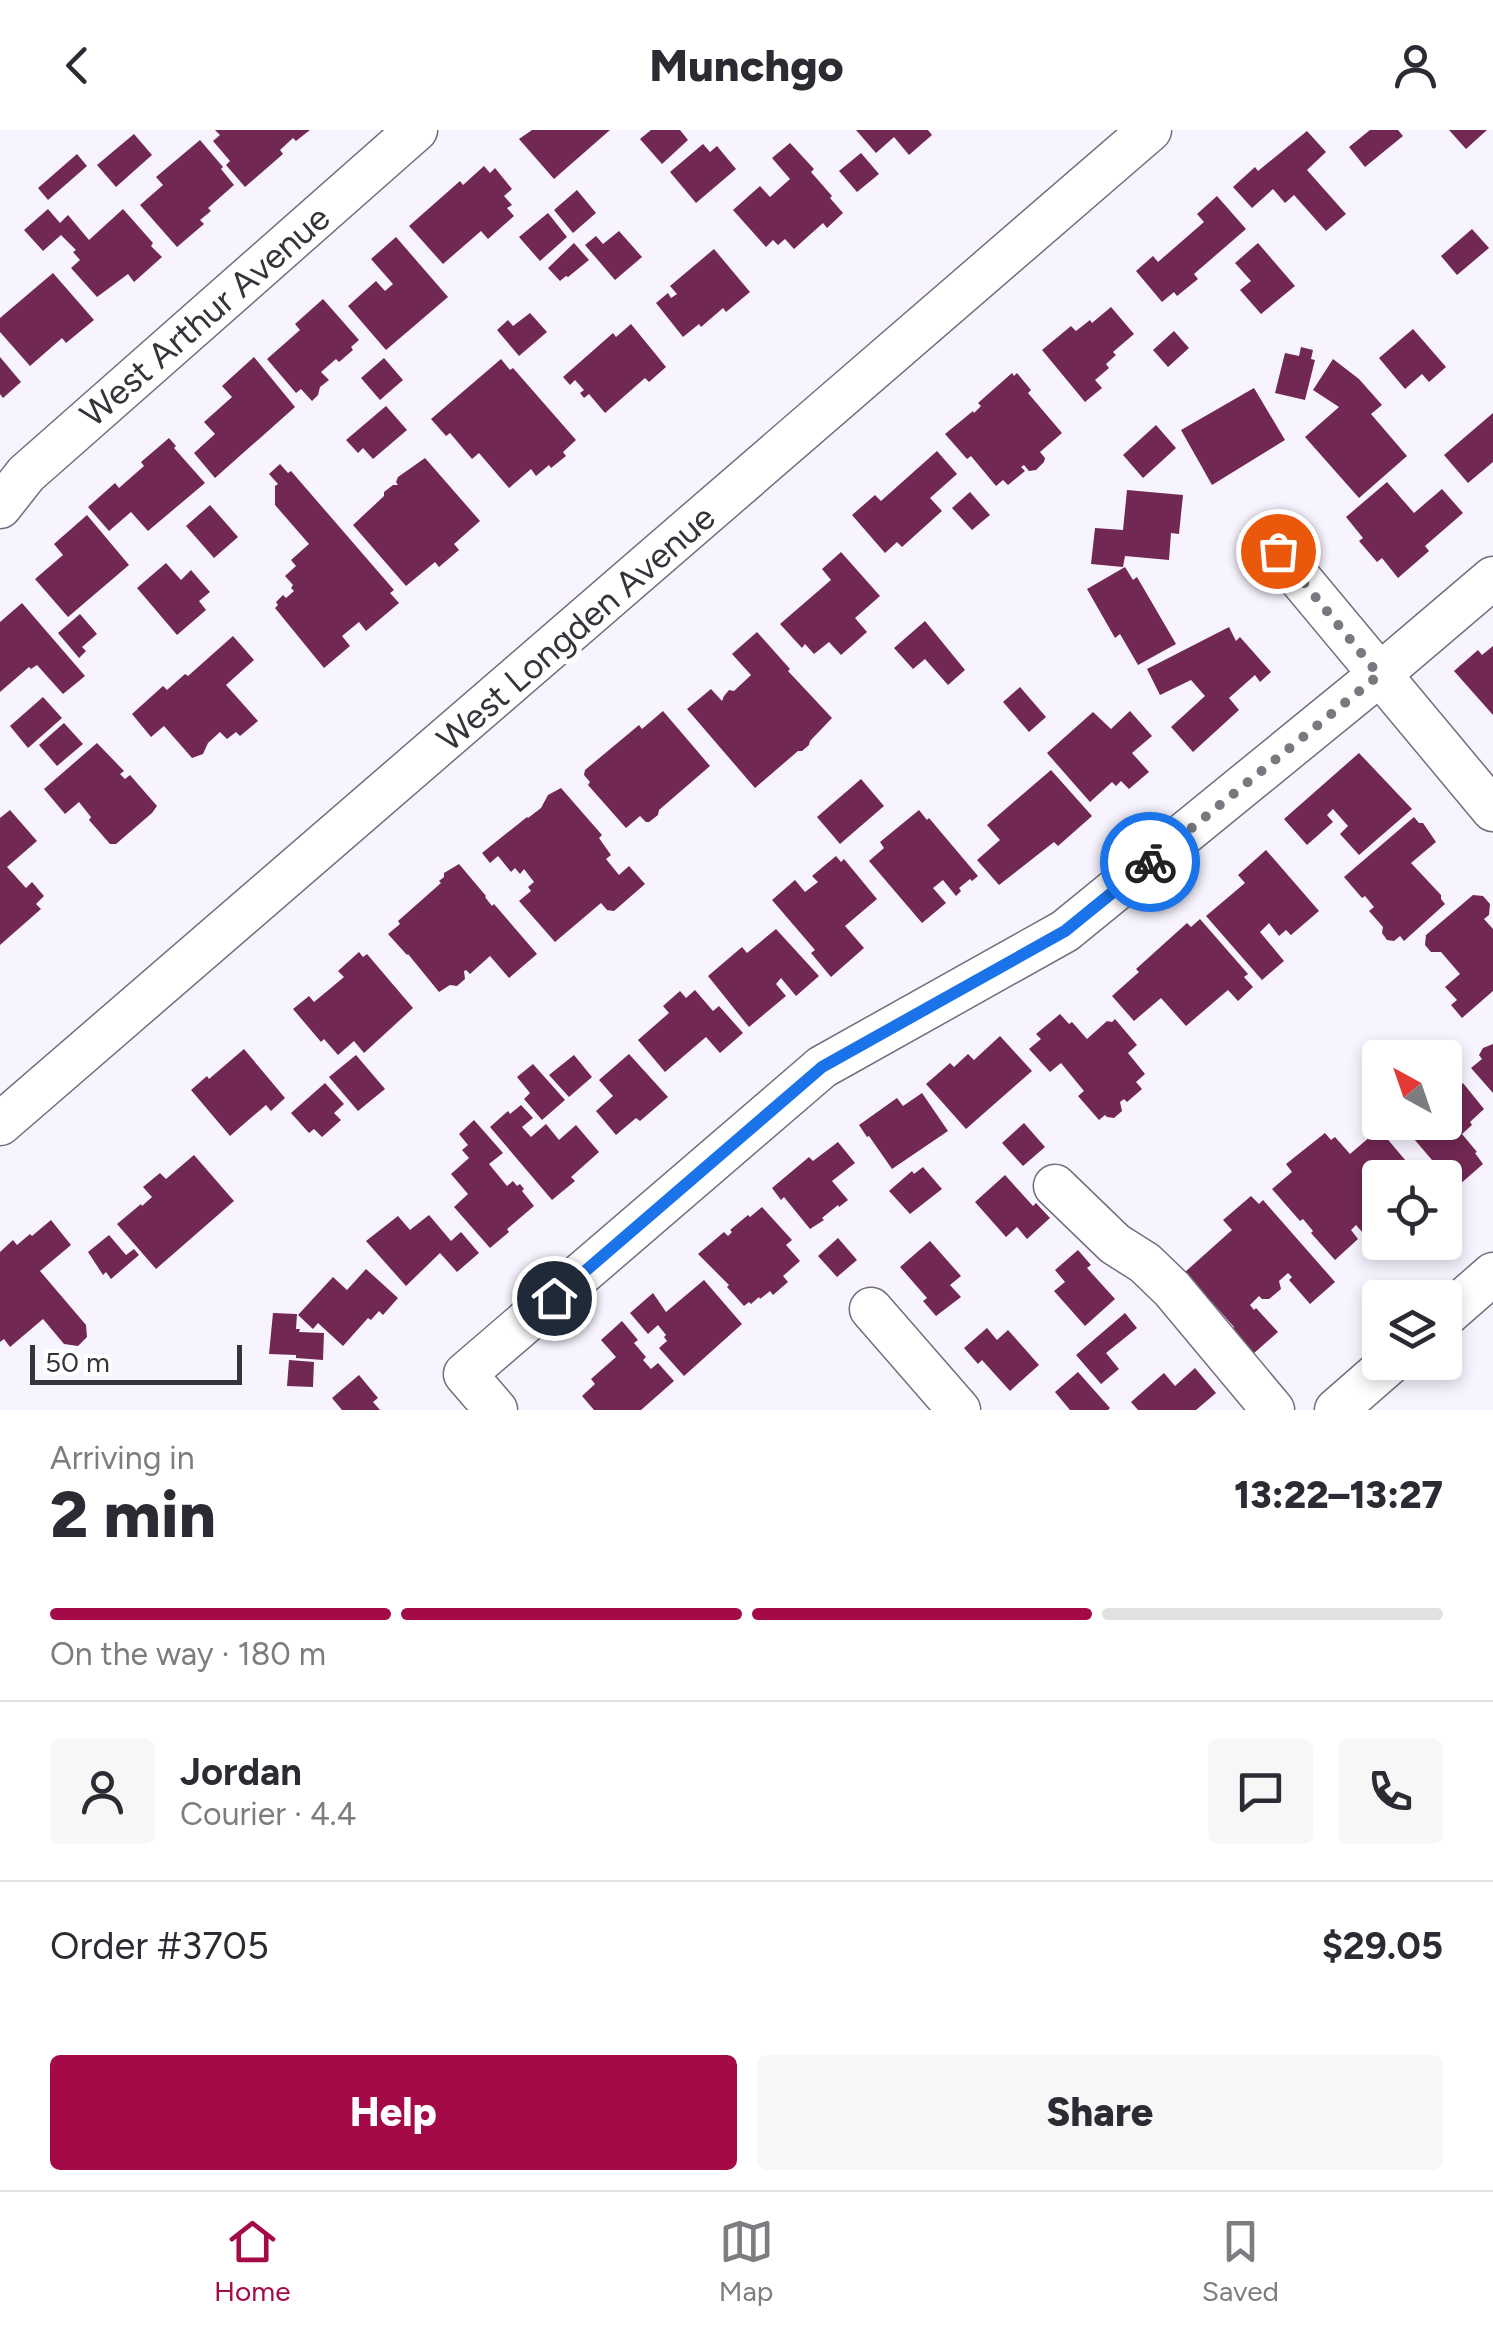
<!DOCTYPE html>
<html lang="en">
<head>
<meta charset="utf-8">
<style>
  :root { --surface:#fff; --page:#f7f7f7; --text:#2b2b33; --muted:#7c7c81; --line:#e1e1e2; --accent:#a30a47 }
  body { margin:0; font-family:Figtree,sans-serif; background:var(--page); color:var(--text); height:100vh; display:flex; flex-direction:column; font-size:38px; white-space:nowrap }
  * { box-sizing:border-box; margin:0 }
  p { font-size:32px; color:var(--muted) }
  .icon { flex:none; width:55px; height:55px; fill:none; stroke:currentColor; stroke-width:2; stroke-linecap:round; stroke-linejoin:round }
  .map { position:relative; height:1280px; overflow:hidden }
  .details { display:flex; flex-direction:column; background:var(--surface); flex:1 }
  .details>* { flex:none }
  .needle { width:65px; rotate:320deg }
  .tools { position:absolute; left:1362px; top:910px; display:grid; gap:20px }
  .tools a { display:grid; place-items:center; width:100px; height:100px; border-radius:10px; background:var(--surface); box-shadow:0 5px 15px #0003; font-size:50px }
  .scale { position:absolute; left:30px; bottom:25px; width:212px; box-sizing:border-box; padding-left:10px; border:5px solid #36333a; border-top:0; font-size:28px; line-height:35px; white-space:nowrap; color:#36333a; -webkit-text-stroke:8px #fff; paint-order:stroke }
  .pin { position:absolute; display:grid; place-items:center; width:85px; height:85px; color:#fff; margin:-42px; border:5px solid #fff; border-radius:50%; box-shadow:0 2px 10px #0007 }
  .courier { position:absolute; display:grid; place-items:center; width:100px; height:100px; margin:-50px; border:8px solid #1a73e8; border-radius:50%; background:#fff; color:#222; box-shadow:0 2px 12px #0007 }
  .overview em { font-style:normal; font-weight:800 }
  .overview div { display:flex; flex-direction:column-reverse }
  .overview { display:flex; align-items:center; justify-content:space-between; height:170px; padding:0 50px }
  h1 { font-size:65px; font-weight:800; line-height:75px }
  .bar { display:grid; grid-template-columns:repeat(4,1fr); gap:15px 10px; align-content:center; height:120px; padding:0 50px }
  .bar i { height:12px; border-radius:8px; background:var(--line) }
  .bar .on { background:var(--accent) }
  .bar p { grid-column:span 4 }
  .line { display:flex; align-items:center; gap:25px; padding:0 50px; border-top:2px solid var(--line) }
  .line div { flex:1 }
  .round { display:grid; place-items:center; flex:none; width:105px; height:105px; border-radius:10px; background:var(--page) }
  .primary-button { display:flex; gap:20px; margin-top:auto; padding:20px 50px }
  .primary-button a { flex:1; height:115px; border-radius:10px; background:var(--accent); color:#fff; font-size:40px; font-weight:800; line-height:115px; text-align:center }
  .primary-button a+a { background:var(--page); color:var(--text) }
  header { display:flex; justify-content:space-between; align-items:center; height:130px; padding:0 50px; background:var(--surface); font-size:45px; font-weight:800 }
  .tab-bar { display:flex; justify-content:space-around; align-items:center; height:140px; border-top:2px solid var(--line); background:var(--surface); font-size:28px; color:var(--muted) }
  .tab-bar a { display:grid; justify-items:center; gap:5px }
  .tab-bar .on { color:var(--accent) }
  .map>svg:first-child { display:block }
  .building { fill:#712853 }
  .lines { fill:none; stroke-linecap:round; stroke-linejoin:round }
  .minor-casing { stroke:#736d7d; stroke-width:45 }
  .minor { stroke:#fff; stroke-width:42 }
  .done { stroke:#7a777f; stroke-width:10; stroke-dasharray:0 18 }
  .route { stroke:#1a73e8; stroke-width:12 }
  .labels { text-anchor:middle; stroke-width:10; stroke-linejoin:round; paint-order:stroke }
  .street-label { font-size:35px; fill:#36333a; stroke:#fff }
</style>
</head>
<body>
<header><svg class="icon" aria-label="back" viewBox="0 0 24 24"><path d="M15 5l-7 7 7 7"/></svg>Munchgo<svg class="icon" aria-label="person" viewBox="0 0 24 24"><circle cx="12" cy="8" r="4"/><path d="M4 21q1-7 8-7t8 7"/></svg></header>
<div class="map">
<svg width="1493" height="1280" viewBox="0 0 1493 1280">
  <rect width="100%" height="100%" fill="#f8f4ff"/>
  <g class="building">
    <polygon points="215,0 310,0 296,11 293,8 280,20 283,24 245,57 226,35 230,31 213,11 220,5"/>
    <polygon points="532,0 610,0 554,49 519,9"/>
    <polygon points="651,0 680,0 688,10 662,34 640,9"/>
    <polygon points="856,0 928,0 932,5 909,25 894,7 876,23"/>
    <polygon points="1370,0 1398,0 1403,6 1365,37 1349,17"/>
    <polygon points="1449,0 1487,0 1466,19"/>
    <polygon points="1307,1 1326,22 1307,40 1346,84 1326,101 1294,65 1285,73 1273,59 1252,78 1233,57 1255,37 1258,41"/>
    <polygon points="134,4 152,25 116,57 97,35"/>
    <polygon points="200,10 223,37 221,39 234,55 208,78 211,81 200,90 204,94 177,117 140,75 163,55 156,47"/>
    <polygon points="790,13 814,39 811,42 832,66 830,68 843,83 827,98 823,93 794,119 785,109 778,115 773,110 766,117 733,80 760,56 770,67 790,49 772,28"/>
    <polygon points="703,14 710,22 717,16 736,39 696,73 670,42"/>
    <polygon points="861,23 879,44 857,62 839,41"/>
    <polygon points="77,24 87,36 48,70 38,58"/>
    <polygon points="484,36 490,43 495,38 512,59 504,66 512,75 507,78 514,86 488,109 481,101 443,134 409,96 460,51 463,55"/>
    <polygon points="577,60 596,83 573,103 554,80"/>
    <polygon points="1217,66 1246,99 1194,144 1198,149 1177,166 1174,162 1162,172 1136,141 1153,126 1158,132 1204,92 1197,84"/>
    <polygon points="48,79 60,93 68,85 89,110 123,79 153,113 151,116 162,127 134,152 128,144 97,167 71,138 80,130 73,122 76,120 61,105 43,121 24,100"/>
    <polygon points="548,83 567,107 540,131 519,107"/>
    <polygon points="1472,99 1489,118 1457,145 1441,126"/>
    <polygon points="619,101 642,127 615,150 585,115 596,106 603,114"/>
    <polygon points="396,107 448,167 386,220 348,176 376,151 385,161 393,154 371,129"/>
    <polygon points="574,113 589,130 568,147 566,146 560,151 548,138"/>
    <polygon points="1258,113 1295,156 1261,184 1240,160 1251,151 1235,133"/>
    <polygon points="714,119 750,162 726,182 723,178 701,197 699,194 683,207 656,173 668,163 671,168 677,164 670,156"/>
    <polygon points="53,143 94,190 66,213 62,208 30,236 0,202 0,188"/>
    <polygon points="323,169 359,210 351,217 353,220 339,232 336,229 321,242 329,250 320,257 318,265 312,271 301,259 296,263 267,229 300,200 295,194"/>
    <polygon points="1111,177 1134,204 1113,222 1116,225 1106,234 1109,238 1095,250 1102,258 1085,272 1042,220 1071,196 1076,201 1090,190 1092,193"/>
    <polygon points="530,183 547,202 519,226 497,200 508,190 513,196"/>
    <polygon points="631,194 666,237 649,252 645,248 605,283 589,264 584,268 580,263 584,260 575,250 570,255 563,247 613,203 616,207"/>
    <polygon points="1413,199 1446,237 1429,252 1422,244 1405,259 1379,228"/>
    <polygon points="1174,201 1189,218 1168,237 1153,220"/>
    <polygon points="1301,217 1313,220 1311,229 1315,230 1305,270 1275,263 1285,223 1299,226"/>
    <polygon points="0,227 21,252 3,268 0,264"/>
    <polygon points="254,227 295,277 215,348 194,323 215,304 204,292 232,267 222,256"/>
    <polygon points="384,228 403,250 380,270 361,248"/>
    <polygon points="501,229 510,240 513,238 576,310 563,322 566,326 551,338 549,335 536,346 531,339 509,358 479,323 472,329 450,303 446,306 431,289"/>
    <polygon points="1333,229 1359,249 1382,275 1371,284 1407,326 1359,368 1305,307 1339,277 1313,260"/>
    <polygon points="1012,243 1014,246 1017,243 1031,260 1028,263 1062,303 1040,322 1045,328 1044,332 1036,340 1029,341 1024,335 1021,337 1025,341 1008,355 1003,350 996,356 971,326 967,329 945,304 973,281 974,283 981,276 978,273"/>
    <polygon points="1254,258 1285,310 1212,355 1181,300"/>
    <polygon points="386,276 407,300 373,329 363,318 358,323 346,310"/>
    <polygon points="1493,283 1493,332 1468,353 1444,325"/>
    <polygon points="1156,295 1176,318 1143,348 1123,325"/>
    <polygon points="169,308 176,316 174,318 205,353 148,401 131,382 109,401 88,377 115,353 119,358 144,336 141,332"/>
    <polygon points="937,321 957,344 930,368 942,381 902,417 897,412 885,423 852,385 875,365 881,371"/>
    <polygon points="425,328 480,391 454,414 459,420 439,437 435,432 406,456 353,395 384,366 384,362 393,355 398,355 396,352 398,347"/>
    <polygon points="280,334 288,343 291,341 394,460 390,463 399,473 366,501 359,492 342,506 350,516 324,538 275,478 278,475 276,472 283,465 286,468 294,461 291,458 293,455 285,446 296,436 291,430 309,414 275,375 275,356 278,354 269,344"/>
    <polygon points="1387,352 1414,383 1442,359 1463,383 1425,416 1429,421 1398,448 1382,428 1377,432 1359,411 1363,408 1346,387"/>
    <polygon points="1127,360 1183,365 1179,404 1171,403 1169,430 1125,426 1123,437 1091,434 1095,398 1123,400"/>
    <polygon points="970,362 990,385 972,400 952,378"/>
    <polygon points="210,375 238,407 214,428 186,396"/>
    <polygon points="87,385 129,435 68,487 35,449 63,425 54,414"/>
    <polygon points="841,422 880,466 855,488 867,502 841,525 829,512 814,524 805,514 802,518 780,494 831,450 822,439"/>
    <polygon points="166,433 181,450 191,440 210,462 199,471 206,480 177,505 137,458"/>
    <polygon points="1125,437 1133,450 1137,447 1176,514 1138,535 1120,504 1115,508 1087,459"/>
    <polygon points="22,473 85,546 63,564 37,535 31,539 29,537 0,562 0,492"/>
    <polygon points="80,484 97,504 82,517 86,521 79,528 58,503"/>
    <polygon points="925,491 965,540 948,555 925,529 913,539 894,518"/>
    <polygon points="1229,497 1236,511 1240,507 1271,542 1260,552 1255,545 1229,568 1239,580 1193,622 1171,597 1205,566 1191,550 1160,565 1147,539"/>
    <polygon points="757,502 790,539 788,541 832,588 810,611 809,615 802,621 798,621 755,658 687,579 711,559 722,571 724,566 729,560 734,561 751,545 732,524"/>
    <polygon points="233,506 254,530 226,555 258,591 240,606 236,602 227,609 220,602 208,613 203,624 192,628 164,596 151,607 132,584 163,556 167,560 185,544 188,546"/>
    <polygon points="1493,516 1493,585 1454,541 1478,520 1482,525"/>
    <polygon points="1020,557 1046,587 1029,602 1003,572"/>
    <polygon points="43,567 62,588 28,618 10,596"/>
    <polygon points="663,581 710,636 659,680 658,685 649,692 646,692 640,686 626,698 588,655 590,652 584,645 585,640 639,595 642,599"/>
    <polygon points="1130,581 1152,606 1132,623 1149,642 1129,659 1121,651 1116,656 1112,652 1090,672 1047,623 1093,582 1111,599"/>
    <polygon points="64,593 83,614 57,636 39,615"/>
    <polygon points="97,613 124,641 120,644 125,649 130,645 157,676 152,683 116,714 110,714 89,690 91,687 79,672 65,684 44,659"/>
    <polygon points="1359,623 1412,679 1359,725 1340,704 1348,696 1333,679 1327,685 1333,692 1307,715 1284,689"/>
    <polygon points="1051,640 1092,686 1058,716 1054,712 999,755 977,730 1000,710 987,695"/>
    <polygon points="861,649 884,676 840,714 817,687"/>
    <polygon points="561,658 602,705 599,708 611,725 606,729 619,745 629,736 645,754 614,781 607,780 601,773 555,812 519,771 531,761 528,757 534,752 524,739 520,744 515,738 511,742 498,726 490,733 482,723 527,687 528,688 541,678 548,665"/>
    <polygon points="10,680 37,711 7,737 26,758 32,752 44,766 36,774 41,779 0,815 0,688"/>
    <polygon points="919,680 927,690 929,688 978,746 972,751 970,749 959,758 961,761 956,766 943,750 933,758 946,773 922,793 869,731 884,718 880,712"/>
    <polygon points="1414,687 1419,693 1423,693 1436,712 1411,733 1441,765 1441,769 1445,774 1404,811 1400,806 1394,811 1387,810 1382,803 1383,797 1369,781 1374,777 1365,766 1362,768 1344,747"/>
    <polygon points="1266,720 1319,781 1291,805 1286,800 1279,806 1269,793 1260,802 1284,831 1262,850 1206,786 1245,753 1238,745"/>
    <polygon points="836,726 841,732 844,729 877,769 845,796 864,818 831,847 811,823 815,820 772,770 795,750 805,762 818,752 812,746"/>
    <polygon points="459,734 486,766 485,767 492,776 494,774 537,824 509,848 490,826 470,844 466,840 464,841 465,849 457,856 450,855 439,862 408,824 407,825 388,804 400,794 398,791 441,753 439,751 444,747 444,743"/>
    <polygon points="1473,765 1483,766 1490,774 1489,785 1484,789 1493,799 1493,861 1462,888 1451,875 1457,870 1445,857 1460,844 1441,822 1431,822 1425,815 1426,805"/>
    <polygon points="1200,789 1248,844 1244,847 1253,857 1238,871 1228,860 1186,896 1161,868 1134,891 1112,866 1139,842 1136,839 1187,793 1191,797"/>
    <polygon points="776,799 819,846 796,866 781,848 776,854 786,866 749,897 708,846 742,817 747,823"/>
    <polygon points="359,822 363,827 367,824 413,878 364,923 354,911 338,925 324,909 321,912 293,879 309,866 314,872 344,847 338,841"/>
    <polygon points="695,860 713,881 719,876 743,903 720,923 706,907 665,942 638,910 669,883 663,876 680,861 686,868"/>
    <polygon points="1060,884 1069,894 1072,892 1087,909 1107,891 1112,892 1115,889 1137,915 1128,923 1145,944 1136,952 1142,959 1127,972 1124,969 1120,972 1122,981 1114,988 1107,987 1105,985 1099,990 1078,966 1084,961 1061,933 1050,942 1029,919 1041,909 1036,904"/>
    <polygon points="1000,906 1032,941 966,999 926,954 950,933 954,937 968,924 974,930"/>
    <polygon points="1493,914 1493,963 1471,938 1482,929 1479,925 1483,918"/>
    <polygon points="244,919 285,968 271,981 266,975 230,1006 191,960 207,946 209,949"/>
    <polygon points="629,924 668,967 640,991 636,988 616,1005 596,981 613,966 599,950"/>
    <polygon points="356,925 385,959 358,981 329,947"/>
    <polygon points="574,925 592,947 569,967 549,945"/>
    <polygon points="533,934 565,970 542,990 524,969 530,963 517,947"/>
    <polygon points="1445,952 1453,962 1463,953 1484,979 1470,992 1472,995 1462,1004 1477,1022 1475,1023 1483,1034 1459,1055 1456,1051 1445,1061 1445,1048 1433,1048 1424,1037 1432,1030 1408,1002 1404,1006 1393,992 1445,992"/>
    <polygon points="325,953 344,974 334,983 341,990 322,1007 314,999 309,1003 291,983"/>
    <polygon points="922,963 948,1001 892,1039 869,1006 867,1007 859,995 897,968 903,976"/>
    <polygon points="521,975 533,988 522,997 531,1007 546,994 559,1010 576,995 599,1022 571,1047 575,1051 552,1070 490,997 508,981 510,984"/>
    <polygon points="474,990 503,1023 489,1034 507,1056 513,1051 517,1056 520,1054 524,1059 522,1061 534,1076 507,1099 509,1102 490,1118 454,1077 468,1064 451,1044 469,1028 462,1020 468,1015 459,1004"/>
    <polygon points="1024,993 1045,1017 1023,1036 1002,1013"/>
    <polygon points="1379,999 1411,1037 1398,1048 1380,1048 1380,1075 1369,1077 1380,1089 1380,1112 1384,1112 1377,1119 1356,1095 1351,1100 1358,1109 1335,1130 1311,1103 1313,1101 1303,1089 1300,1091 1272,1059 1292,1042 1286,1034 1325,1003 1331,1010 1335,1007 1350,1024"/>
    <polygon points="838,1012 855,1033 832,1051 848,1070 839,1077 838,1075 822,1088 824,1090 810,1099 784,1067 781,1070 772,1058 809,1027 813,1031"/>
    <polygon points="194,1025 234,1071 156,1139 117,1094 141,1074 142,1076 152,1067 143,1057 160,1043 166,1049"/>
    <polygon points="923,1037 942,1059 910,1084 889,1061 912,1041 914,1044"/>
    <polygon points="1005,1045 1033,1076 1036,1073 1050,1088 1027,1109 1017,1097 1006,1107 975,1072"/>
    <polygon points="1251,1066 1259,1074 1263,1070 1335,1152 1310,1174 1289,1150 1292,1147 1288,1143 1279,1151 1281,1159 1269,1169 1262,1169 1259,1166 1250,1175 1254,1180 1256,1178 1278,1202 1253,1224 1232,1200 1234,1197 1185,1142 1232,1100 1223,1090"/>
    <polygon points="762,1077 792,1110 786,1115 800,1131 783,1146 788,1152 773,1165 770,1161 760,1169 759,1167 751,1174 749,1172 744,1176 727,1157 729,1155 698,1124 724,1102 728,1106 732,1102 730,1100 748,1085 750,1087"/>
    <polygon points="429,1085 451,1111 461,1102 479,1123 457,1142 440,1123 406,1156 366,1111 398,1086 410,1100"/>
    <polygon points="51,1090 71,1115 40,1141 86,1195 87,1207 78,1216 64,1214 43,1189 10,1217 4,1209 0,1212 0,1122 13,1110 17,1115 30,1104 32,1106"/>
    <polygon points="109,1105 126,1125 134,1119 139,1125 111,1149 106,1142 103,1145 88,1122"/>
    <polygon points="838,1108 857,1130 837,1147 818,1126"/>
    <polygon points="930,1111 961,1146 950,1155 961,1167 936,1186 923,1171 927,1168 900,1137"/>
    <polygon points="1078,1120 1091,1135 1087,1138 1115,1169 1085,1196 1054,1161 1065,1152 1055,1140"/>
    <polygon points="366,1139 398,1168 383,1185 379,1181 371,1190 368,1188 343,1216 318,1193 313,1199 298,1185 333,1147 347,1160"/>
    <polygon points="704,1150 742,1194 684,1246 659,1218 667,1211 664,1207 666,1205 658,1195 648,1204 630,1183 653,1163 666,1182"/>
    <polygon points="273,1183 297,1184 296,1199 300,1199 299,1202 324,1203 323,1230 296,1228 296,1225 269,1224"/>
    <polygon points="1125,1183 1137,1198 1106,1223 1119,1239 1101,1254 1076,1225"/>
    <polygon points="622,1191 638,1210 634,1213 646,1227 643,1230 651,1239 658,1233 674,1251 641,1280 594,1280 582,1266 595,1254 591,1249 616,1227 601,1210"/>
    <polygon points="987,1198 997,1210 1008,1200 1039,1235 1010,1261 982,1230 978,1234 964,1218"/>
    <polygon points="289,1230 314,1232 313,1257 287,1256"/>
    <polygon points="1195,1238 1216,1263 1196,1280 1138,1280 1131,1272 1164,1243 1175,1256"/>
    <polygon points="1078,1242 1110,1278 1108,1280 1070,1280 1055,1262"/>
    <polygon points="359,1245 378,1268 373,1272 380,1280 342,1280 332,1268"/>
  </g>
  <g class="lines">
    <g class="minor-casing">
      <g id="minor">
        <polyline points="0,377 26,344 416,0"/>
        <polyline points="1277,421 1493,680"/>
        <polyline points="0,994 1150,0"/>
        <polyline points="1055,1056 1115,1114 1145,1133 1172,1159 1273,1280"/>
        <polyline points="871,1179 959,1280"/>
        <polyline points="1445,1186 1493,1144"/>
        <polyline points="496,1280 465,1244 822,937 1065,801 1379,545 1493,448"/>
        <polyline points="1336,1280 1391,1232"/>
      </g>
    </g>
    <use href="#minor" class="minor"/>
  </g>
  <g class="lines">
    <polyline class="done" points="1150,732 1379,545 1278,421"/>
    <polyline class="route" points="554,1168 822,937 1065,801 1150,732"/>
  </g>
  <g class="labels">
    <g class="street-label">
      <text transform="translate(205 186) rotate(-41)" y="12">West Arthur Avenue</text>
      <text transform="translate(576 498) rotate(-41)" y="12">West Longden Avenue</text>
    </g>
  </g>
</svg>
<div class="tools">
<a><svg class="needle" viewBox="-14 -14 28 28"><path d="M0-13l5 13h-10z" fill="#e53935"/><path d="M0 13l5-13h-10z" fill="#7c7c81"/></svg></a>
<a><svg class="icon" aria-label="locate" viewBox="0 0 24 24"><circle cx="12" cy="12" r="6"/><path d="M12 2v4M12 18v4M2 12h4M18 12h4"/></svg></a>
<a><svg class="icon" aria-label="layers" viewBox="0 0 24 24"><path d="M12 4l9 5-9 5-9-5zM3 14l9 5 9-5"/></svg></a>
</div>
<div class="scale">50 m</div>
<div class="pin" style="left:1278px;top:421px;background:#ea580c"><svg class="icon" aria-label="bag" viewBox="0 0 24 24"><path d="M5 8h14l-1 12H6zM9 8a3 3 0 0 1 6 0"/></svg></div>
<div class="pin" style="left:554px;top:1168px;background:#1f2937"><svg class="icon" aria-label="home" viewBox="0 0 24 24"><path d="M3 11l9-7 9 7M6 9v11h12V9"/></svg></div>
<div class="courier" style="left:1150px;top:732px"><svg class="icon" aria-label="bike" viewBox="0 0 24 24"><circle cx="6" cy="16" r="4"/><circle cx="18" cy="16" r="4"/><path d="M6 16l4-8h5l3 8M10 8l3 8H6M13 5h3"/></svg></div>
</div>
<section class="details">
<div class="overview"><div><h1>2 min</h1><p>Arriving in</p></div><em>13:22–13:27</em></div>
<div class="bar"><i class="on"></i><i class="on"></i><i class="on"></i><i></i><p>On the way · 180 m</p></div>
<div class="line" style="height:180px"><a class="round"><svg class="icon" aria-label="person" viewBox="0 0 24 24"><circle cx="12" cy="8" r="4"/><path d="M4 21q1-7 8-7t8 7"/></svg></a><div><b>Jordan</b><p>Courier · 4.4</p></div><a class="round"><svg class="icon" aria-label="chat" viewBox="0 0 24 24"><path d="M4 5h16v11H9l-5 4z"/></svg></a><a class="round"><svg class="icon" aria-label="phone" viewBox="0 0 24 24"><path d="M5 4h4l2 5-3 2q2 4 5 5l2-3 5 2v4C11 20 4 13 5 4z"/></svg></a></div>
<div class="line" style="height:130px"><div>Order #3705</div><b>$29.05</b></div>
<div class="primary-button"><a>Help</a><a>Share</a></div>
</section>
<nav class="tab-bar">
<a class="on"><svg class="icon" aria-label="home" viewBox="0 0 24 24"><path d="M3 11l9-7 9 7M6 9v11h12V9"/></svg>Home</a>
<a><svg class="icon" aria-label="map" viewBox="0 0 24 24"><path d="M3 6l6-2 6 2 6-2v14l-6 2-6-2-6 2zM9 4v14M15 6v14"/></svg>Map</a>
<a><svg class="icon" aria-label="saved" viewBox="0 0 24 24"><path d="M7 4h10v16l-5-4-5 4z"/></svg>Saved</a>
</nav>
</body>
</html>
